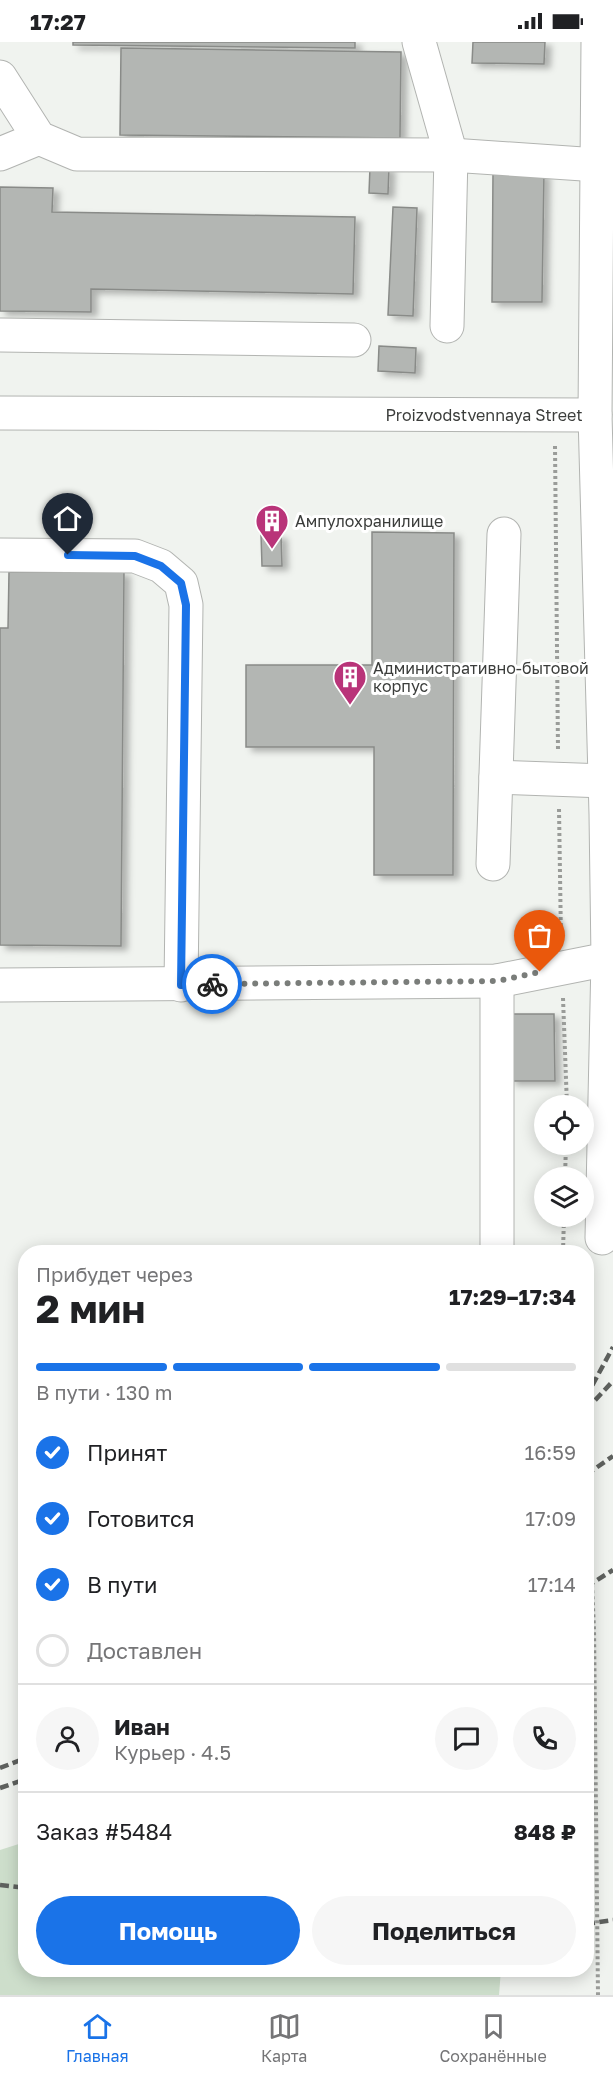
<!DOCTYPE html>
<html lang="ru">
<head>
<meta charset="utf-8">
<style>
  :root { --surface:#fff; --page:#f6f6f6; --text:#202124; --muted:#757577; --line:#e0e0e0; --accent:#1a73e8 }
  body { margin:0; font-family:"Golos Text",sans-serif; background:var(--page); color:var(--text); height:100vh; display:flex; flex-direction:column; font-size:22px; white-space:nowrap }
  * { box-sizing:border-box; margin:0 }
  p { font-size:20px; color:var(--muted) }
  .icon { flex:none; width:33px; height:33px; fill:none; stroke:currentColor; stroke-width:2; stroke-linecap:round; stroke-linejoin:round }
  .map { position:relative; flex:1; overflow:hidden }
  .details { position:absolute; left:18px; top:1203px; width:576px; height:732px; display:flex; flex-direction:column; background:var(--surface); border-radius:24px; box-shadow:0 3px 15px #0003 }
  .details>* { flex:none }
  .tools { position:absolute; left:534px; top:1053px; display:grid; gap:12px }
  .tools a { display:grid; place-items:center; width:60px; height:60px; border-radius:50%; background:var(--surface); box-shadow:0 3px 15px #0003; font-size:30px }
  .pin { position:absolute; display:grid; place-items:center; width:51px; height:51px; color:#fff; margin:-62px -26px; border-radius:50% 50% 50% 0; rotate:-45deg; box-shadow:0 0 6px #0007 }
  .pin .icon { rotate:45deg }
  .courier { position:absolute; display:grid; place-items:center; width:60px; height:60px; margin:-30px; border:4px solid #1a73e8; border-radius:50%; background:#fff; color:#222; box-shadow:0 2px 8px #0007 }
  .headline em { font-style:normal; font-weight:700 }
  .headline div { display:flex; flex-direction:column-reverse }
  .headline { display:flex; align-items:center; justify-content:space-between; height:102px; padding:0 18px }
  h1 { font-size:39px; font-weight:700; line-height:45px }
  .bar { display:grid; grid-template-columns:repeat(4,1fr); gap:9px 6px; align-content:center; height:72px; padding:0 18px }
  .bar i { height:8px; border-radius:4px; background:var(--line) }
  .bar .on { background:var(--accent) }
  .bar p { grid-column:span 4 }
  .line { display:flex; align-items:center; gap:15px; padding:0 18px; border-top:2px solid var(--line) }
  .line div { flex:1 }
  .round { display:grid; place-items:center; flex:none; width:63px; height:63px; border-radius:32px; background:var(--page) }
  ol { padding:0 18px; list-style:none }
  li { display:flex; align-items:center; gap:18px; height:66px }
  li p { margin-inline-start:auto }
  li .icon { padding:6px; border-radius:50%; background:var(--accent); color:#fff; stroke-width:4 }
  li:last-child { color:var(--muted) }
  li i { width:33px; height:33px; border:3px solid var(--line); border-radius:50% }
  .cta { display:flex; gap:12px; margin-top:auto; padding:12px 18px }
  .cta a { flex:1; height:69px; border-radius:36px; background:var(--accent); color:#fff; font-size:24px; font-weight:700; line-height:69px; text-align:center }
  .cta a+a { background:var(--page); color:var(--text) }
  .status { display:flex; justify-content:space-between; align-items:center; height:42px; padding:0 30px; background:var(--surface); direction:ltr }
  .status svg { height:16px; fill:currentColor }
  .tab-bar { display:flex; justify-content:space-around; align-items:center; height:84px; border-top:2px solid var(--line); background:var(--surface); font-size:16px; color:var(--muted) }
  .tab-bar a { display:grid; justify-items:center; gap:3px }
  .tab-bar .on { color:var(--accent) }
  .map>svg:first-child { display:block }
  .green { fill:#cddecb }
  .building { fill:#b3b6b3; stroke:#898b88; stroke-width:1.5; filter:url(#shadow) }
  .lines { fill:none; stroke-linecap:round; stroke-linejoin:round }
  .minor-casing { stroke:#b2b4b1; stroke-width:35 }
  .path { stroke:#9a9c99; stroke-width:4; stroke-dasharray:3 3; stroke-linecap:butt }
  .minor { stroke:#fff; stroke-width:33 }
  .rail { stroke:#5e615e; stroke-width:4.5; stroke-dasharray:9 4.5; stroke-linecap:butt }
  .done { stroke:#7a7d7a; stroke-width:6; stroke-dasharray:0 10.8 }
  .route { stroke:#1a73e8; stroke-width:8 }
  .labels { text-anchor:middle; stroke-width:6; stroke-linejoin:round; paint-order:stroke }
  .street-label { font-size:16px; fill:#3b3d3b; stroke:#fff }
  .poi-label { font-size:16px; fill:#3b3d3b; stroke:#fff; text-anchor:start }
</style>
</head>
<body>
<div class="status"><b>17:27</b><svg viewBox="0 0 49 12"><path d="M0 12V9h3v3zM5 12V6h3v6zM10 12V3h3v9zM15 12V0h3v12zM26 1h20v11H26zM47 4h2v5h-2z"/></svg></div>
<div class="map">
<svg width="613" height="1953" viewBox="0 0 613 1953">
  <defs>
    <filter id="shadow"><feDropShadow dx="6" dy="4" stdDeviation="3" flood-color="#0004"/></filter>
  </defs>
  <rect width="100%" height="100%" fill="#f0f3ef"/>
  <polygon class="green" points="25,1800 26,1928 501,1928 499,1953 0,1953 0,1808"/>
  <g class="building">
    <polygon points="73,0 355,0 355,6 73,3"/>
    <polygon points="473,0 545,0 544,22 472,21"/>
    <polygon points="121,6 401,10 400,96 120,93"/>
    <polygon points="370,125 389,125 388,152 369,151"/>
    <polygon points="493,130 544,131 542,260 492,260"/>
    <polygon points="0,145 53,146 52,170 355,175 353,252 91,247 91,270 0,269"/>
    <polygon points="393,165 417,166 413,274 388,273"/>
    <polygon points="379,304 416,306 415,331 378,329"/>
    <polygon points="372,490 454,491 453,833 374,833 374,705 246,705 246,623 372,623"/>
    <polygon points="261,493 281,493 282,524 262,524"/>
    <polygon points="9,530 124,530 121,904 0,903 0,586 8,586"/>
    <polygon points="509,972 554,972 555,1039 510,1039"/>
  </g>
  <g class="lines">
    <g class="minor-casing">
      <g id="minor">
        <polyline points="419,0 451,113 447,284"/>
        <polyline points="0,35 39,96 77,112 451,113 613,124"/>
        <polyline points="0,112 39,96"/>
        <polyline points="0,293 354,298"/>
        <polyline points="0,371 595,373"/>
        <polyline points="0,513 135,514 161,524 181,541 186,563 181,943"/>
        <polyline points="496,735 605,739"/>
        <polyline points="493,822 504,492"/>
        <polyline points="0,943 497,939 608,917 606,772 595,373 598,0"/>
        <polyline points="602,1196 608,917"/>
        <polyline points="497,1210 497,939"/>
      </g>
    </g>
    <g class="path">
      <polyline points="555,404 558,708"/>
      <polyline points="559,767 561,897"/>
      <polyline points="563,956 567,1064"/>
      <polyline points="565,1136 566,1102"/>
      <polyline points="563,1210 564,1174"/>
      <polyline points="586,1513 592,1542 594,1587 598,1953"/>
    </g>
    <use href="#minor" class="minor"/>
    <g class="rail">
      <polyline points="586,1355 613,1305"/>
      <polyline points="586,1368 613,1339"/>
      <polyline points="586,1433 613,1414"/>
      <polyline points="586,1545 613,1528"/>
      <polyline points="0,1726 26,1716"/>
      <polyline points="0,1746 26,1737"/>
      <polyline points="0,1843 26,1846"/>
      <polyline points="586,1882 613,1878"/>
    </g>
  </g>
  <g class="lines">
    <polyline class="done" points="212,942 497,939 540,930"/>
    <polyline class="route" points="68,513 135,514 161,524 181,541 186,563 181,943 212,942"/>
  </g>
  <defs>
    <g id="building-pin" transform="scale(1.725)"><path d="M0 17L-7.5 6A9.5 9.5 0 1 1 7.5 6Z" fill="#b93479" stroke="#fff"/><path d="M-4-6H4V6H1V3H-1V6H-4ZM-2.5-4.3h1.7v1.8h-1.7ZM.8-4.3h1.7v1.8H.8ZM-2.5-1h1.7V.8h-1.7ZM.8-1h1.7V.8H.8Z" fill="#fff"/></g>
  </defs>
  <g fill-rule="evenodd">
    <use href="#building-pin" x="272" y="479"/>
    <use href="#building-pin" x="350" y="635"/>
  </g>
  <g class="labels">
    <g class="street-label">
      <text x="484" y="379">Proizvodstvennaya Street</text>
    </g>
    <g class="poi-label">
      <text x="295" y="485">Ампулохранилище</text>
      <text x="373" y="632">Административно-бытовой<tspan x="373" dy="18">корпус</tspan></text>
    </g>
  </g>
</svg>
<div class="tools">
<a><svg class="icon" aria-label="locate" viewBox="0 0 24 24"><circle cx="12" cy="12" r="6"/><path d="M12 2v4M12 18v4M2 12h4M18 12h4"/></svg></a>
<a><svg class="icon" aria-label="layers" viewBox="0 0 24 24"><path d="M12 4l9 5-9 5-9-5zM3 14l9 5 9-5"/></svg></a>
</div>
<div class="pin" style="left:540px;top:930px;background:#ea580c"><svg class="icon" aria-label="bag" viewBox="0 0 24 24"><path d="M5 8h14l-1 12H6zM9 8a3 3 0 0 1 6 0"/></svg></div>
<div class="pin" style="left:68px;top:513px;background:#1f2937"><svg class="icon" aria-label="home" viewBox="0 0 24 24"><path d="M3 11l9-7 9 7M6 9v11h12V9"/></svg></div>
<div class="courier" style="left:212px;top:942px"><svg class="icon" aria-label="bike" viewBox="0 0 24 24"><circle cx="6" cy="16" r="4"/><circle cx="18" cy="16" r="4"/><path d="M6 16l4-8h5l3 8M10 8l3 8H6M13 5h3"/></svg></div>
<section class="details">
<div class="headline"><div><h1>2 мин</h1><p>Прибудет через</p></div><em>17:29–17:34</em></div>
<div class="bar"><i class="on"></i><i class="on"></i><i class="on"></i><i></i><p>В пути · 130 m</p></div>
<ol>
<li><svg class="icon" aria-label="check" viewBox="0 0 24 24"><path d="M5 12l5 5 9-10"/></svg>Принят<p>16:59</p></li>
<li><svg class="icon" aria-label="check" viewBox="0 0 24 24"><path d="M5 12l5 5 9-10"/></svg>Готовится<p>17:09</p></li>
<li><svg class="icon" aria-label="check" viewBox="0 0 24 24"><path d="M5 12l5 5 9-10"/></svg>В пути<p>17:14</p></li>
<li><i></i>Доставлен</li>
</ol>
<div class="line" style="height:108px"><a class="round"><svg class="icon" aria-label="person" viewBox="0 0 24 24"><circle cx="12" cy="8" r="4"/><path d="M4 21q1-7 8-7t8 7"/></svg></a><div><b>Иван</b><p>Курьер · 4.5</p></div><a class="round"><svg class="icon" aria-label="chat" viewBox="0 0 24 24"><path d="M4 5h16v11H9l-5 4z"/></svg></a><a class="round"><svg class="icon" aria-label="phone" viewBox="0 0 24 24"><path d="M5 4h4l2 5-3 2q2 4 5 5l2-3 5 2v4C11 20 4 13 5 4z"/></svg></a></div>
<div class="line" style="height:78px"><div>Заказ #5484</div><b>848 ₽</b></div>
<div class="cta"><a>Помощь</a><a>Поделиться</a></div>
</section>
</div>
<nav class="tab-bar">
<a class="on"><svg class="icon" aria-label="home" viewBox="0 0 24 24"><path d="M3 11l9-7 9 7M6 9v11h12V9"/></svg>Главная</a>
<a><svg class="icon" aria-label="map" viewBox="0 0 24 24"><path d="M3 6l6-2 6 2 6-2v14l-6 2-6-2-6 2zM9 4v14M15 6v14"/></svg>Карта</a>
<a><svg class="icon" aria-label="saved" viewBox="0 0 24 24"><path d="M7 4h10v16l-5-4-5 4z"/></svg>Сохранённые</a>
</nav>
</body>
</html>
